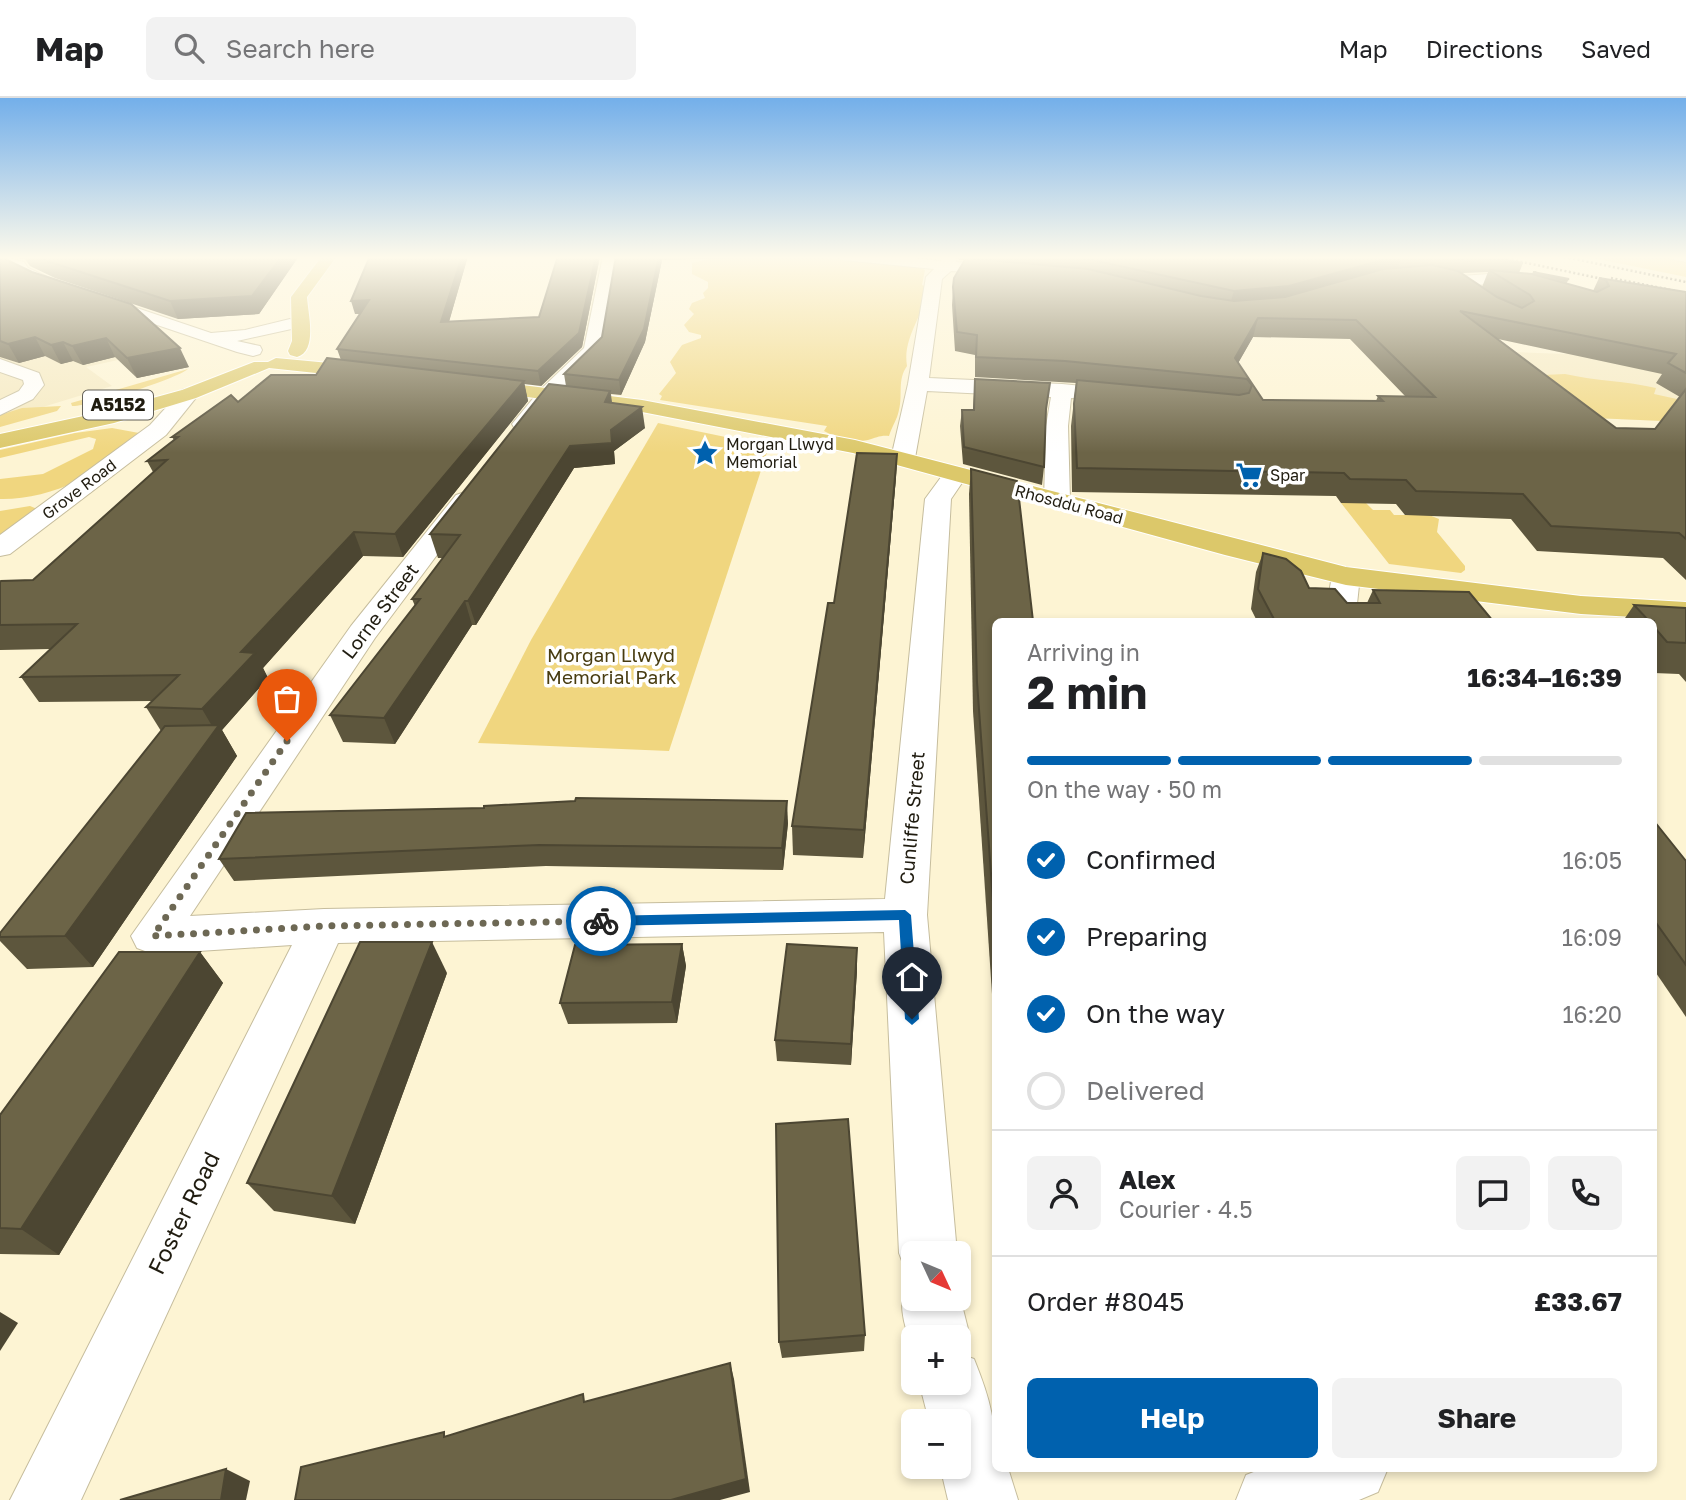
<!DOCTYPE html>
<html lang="en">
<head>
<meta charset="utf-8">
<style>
  :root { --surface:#fff; --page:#f2f2f2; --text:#202124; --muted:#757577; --line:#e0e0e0; --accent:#0061ae }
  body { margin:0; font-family:"Golos Text",sans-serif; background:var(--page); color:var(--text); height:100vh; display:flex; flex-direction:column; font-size:26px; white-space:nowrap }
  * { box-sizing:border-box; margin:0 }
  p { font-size:23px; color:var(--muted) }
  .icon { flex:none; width:38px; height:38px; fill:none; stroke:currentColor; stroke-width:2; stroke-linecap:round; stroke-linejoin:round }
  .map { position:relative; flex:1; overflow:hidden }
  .panel { position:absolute; left:992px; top:520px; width:665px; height:854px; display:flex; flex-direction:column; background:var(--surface); border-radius:10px; box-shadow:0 4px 10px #0003 }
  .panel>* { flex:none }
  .needle { width:46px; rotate:134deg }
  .buttons { position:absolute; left:901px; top:1143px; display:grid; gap:14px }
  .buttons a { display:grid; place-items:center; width:70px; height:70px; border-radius:10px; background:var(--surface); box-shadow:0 4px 10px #0003; font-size:35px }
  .pin { position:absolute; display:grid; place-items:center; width:60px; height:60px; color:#fff; margin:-72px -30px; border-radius:50% 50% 50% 0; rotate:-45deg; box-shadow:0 0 7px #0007 }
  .pin .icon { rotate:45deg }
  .courier { position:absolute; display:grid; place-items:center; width:70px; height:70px; margin:-35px; border:5px solid #0061ae; border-radius:50%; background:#fff; color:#222; box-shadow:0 2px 9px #0007 }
  .summary em { font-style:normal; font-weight:700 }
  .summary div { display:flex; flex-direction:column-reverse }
  .summary { display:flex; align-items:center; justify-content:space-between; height:119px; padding:0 35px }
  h1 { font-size:46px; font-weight:700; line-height:52px }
  .bar { display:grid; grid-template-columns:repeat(4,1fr); gap:10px 7px; align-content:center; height:84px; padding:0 35px }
  .bar i { height:9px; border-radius:5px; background:var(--line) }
  .bar .selected { background:var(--accent) }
  .bar p { grid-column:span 4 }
  .line { display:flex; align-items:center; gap:18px; padding:0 35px; border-top:2px solid var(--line) }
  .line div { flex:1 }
  .round { display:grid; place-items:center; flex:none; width:74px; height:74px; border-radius:10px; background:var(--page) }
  ol { padding:0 35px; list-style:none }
  li { display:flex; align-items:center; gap:21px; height:77px }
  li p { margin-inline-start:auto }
  li .icon { padding:7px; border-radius:50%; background:var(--accent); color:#fff; stroke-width:4 }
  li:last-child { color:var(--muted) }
  li i { width:38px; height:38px; border:4px solid var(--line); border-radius:50% }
  .button { display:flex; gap:14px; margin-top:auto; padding:14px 35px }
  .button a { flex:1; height:80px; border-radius:10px; background:var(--accent); color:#fff; font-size:28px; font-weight:700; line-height:80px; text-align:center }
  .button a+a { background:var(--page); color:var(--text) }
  header { display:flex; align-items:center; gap:42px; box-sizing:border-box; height:98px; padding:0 35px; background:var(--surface); border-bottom:2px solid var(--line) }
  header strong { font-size:33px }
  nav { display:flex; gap:38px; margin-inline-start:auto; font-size:24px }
  .search { width:490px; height:63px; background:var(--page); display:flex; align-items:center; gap:18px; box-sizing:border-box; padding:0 24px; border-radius:10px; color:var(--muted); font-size:26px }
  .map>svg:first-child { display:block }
  .built { fill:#f5e9c1 }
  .green { fill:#f0d67f }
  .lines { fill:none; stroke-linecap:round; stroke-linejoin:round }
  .minor-casing { stroke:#c6bd9d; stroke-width:2 }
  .major-casing { stroke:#fff; stroke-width:2 }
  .minor { fill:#fff; fill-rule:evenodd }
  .major { fill:#dcc86a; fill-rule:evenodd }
  .rail { stroke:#433e2f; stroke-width:2.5; stroke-dasharray:2 2.5; stroke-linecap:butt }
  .wall { fill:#5d563d; fill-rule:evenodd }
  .shaded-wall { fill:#4c4632 }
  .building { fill:#6c6447; stroke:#4c4632; stroke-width:2; fill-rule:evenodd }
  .route { fill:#0061ae }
  .done { stroke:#6d6854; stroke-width:7; stroke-dasharray:0 12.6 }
  .labels { text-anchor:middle; stroke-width:7; stroke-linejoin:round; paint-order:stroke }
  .far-poi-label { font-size:16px; fill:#201c10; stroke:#fff; text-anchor:start }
  .far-street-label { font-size:16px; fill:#201c10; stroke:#fff }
  .shield { fill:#fff; stroke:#636058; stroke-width:2 }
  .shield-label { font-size:18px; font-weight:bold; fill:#201c10 }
  .street-label { font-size:19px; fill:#201c10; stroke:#fff }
  .park-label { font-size:19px; fill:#483c11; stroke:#fff }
  .near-street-label { font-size:23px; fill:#201c10; stroke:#fff }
</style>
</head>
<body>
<header>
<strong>Map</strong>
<div class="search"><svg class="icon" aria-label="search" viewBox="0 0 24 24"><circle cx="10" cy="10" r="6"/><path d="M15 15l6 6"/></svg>Search here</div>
<nav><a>Map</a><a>Directions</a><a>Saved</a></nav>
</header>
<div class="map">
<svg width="1686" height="1402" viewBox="0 0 1686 1402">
  <rect width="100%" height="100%" fill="#fdf4d3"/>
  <g class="built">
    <polygon points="0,181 136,258 86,269 112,288 0,322"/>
    <polygon points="1637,205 1686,214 1686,324 1594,320 1514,254 1566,256"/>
  </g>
  <g class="green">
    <path d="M 759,158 L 797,158 L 917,168 L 925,172 L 922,187 L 927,189 C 925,217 902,239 907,268 C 897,282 903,297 899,312 C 897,322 892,328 889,338 C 880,337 876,340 868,342 C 852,345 837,340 824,333 L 827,328 L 660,302 L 662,298 L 659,296 L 676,275 L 670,264 L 682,247 L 701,240 L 701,237 L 689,234 L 684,227 L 694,216 L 689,211 L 692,205 L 705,200 L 703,195 L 708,190 L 708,184 L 692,176 L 692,165 L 712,160 Z"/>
    <polygon points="1583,158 1659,158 1686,163 1686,179"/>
    <path d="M 188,271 C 176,281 89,309 72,308 L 71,305 L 78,303 Z"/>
    <path d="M 1565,276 C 1596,283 1626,283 1656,290 L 1654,296 L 1686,303 L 1686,324 L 1594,320 L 1543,277 Z"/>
    <polygon points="61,308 57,313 0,329 0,317 22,310"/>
    <polygon points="658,325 769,348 669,653 478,645 531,542"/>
    <path d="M 112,330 L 139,335 C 107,375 51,402 0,401 L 0,381 L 43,376 L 93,351 L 96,341 L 89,339 L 0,360 L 0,352 L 75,335 Z"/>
    <polygon points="1341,405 1366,405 1373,412 1390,412 1394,417 1429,417 1439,421 1437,434 1465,468 1465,472 1461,475 1389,466"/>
    <polygon points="30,408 42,413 0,437 0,413"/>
  </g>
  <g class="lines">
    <g class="minor-casing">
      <g id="minor">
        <polygon points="0,158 24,164 28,170 54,182 211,235 245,232 290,221 299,226 296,230 237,243 260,248 262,252 260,256 253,258 237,254 42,188 17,176 13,170 0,167"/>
        <polygon points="603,158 617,158 602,252 554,300 531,331 515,331 512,326 540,292 584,250"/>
        <polygon points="836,158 894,158 941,163 942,158 956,158 956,164 1019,169 1022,172 1014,177 951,173 942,181 929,280 1062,286 1133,293 1136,297 1133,301 1126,303 1071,300 1068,328 1070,402 1066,407 1057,410 1048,407 1044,402 1046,328 1051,299 927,293 915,360 911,365 895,365 891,360 908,286 926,179 934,171 843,162"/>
        <polygon points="1670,158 1686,158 1686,164 1672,161"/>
        <polygon points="1489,176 1542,188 1544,191 1536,196 1489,186 1461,188 1453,183 1461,178"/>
        <polygon points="0,261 39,275 44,287 33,301 0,317 0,302 19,293 24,286 23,282 0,274"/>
        <polygon points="189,290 196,292 199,296 166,337 10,456 0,458 0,437 150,327 182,292"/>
        <path d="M 956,369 L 965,371 L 968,376 L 951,401 L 927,817 L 957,1155 L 914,1155 L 914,1200 L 959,1200 L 959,1195 L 970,1239 L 963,1257 L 974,1261 C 991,1303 996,1325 996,1370 L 1008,1370 L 1018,1402 L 948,1402 L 940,1368 L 959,1368 L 959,1323 L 929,1323 L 919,1284 L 959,1284 L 959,1239 L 914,1239 L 914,1252 C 904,1230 894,1197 912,1178 L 907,1176 L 899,1155 L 884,834 L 338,845 L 81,1402 L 10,1402 L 292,847 L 153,856 L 137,850 L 131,838 L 351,528 L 456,397 L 465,394 L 474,397 L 478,402 L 375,540 L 190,818 L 324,811 L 885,801 L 925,401 L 947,371 Z"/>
        <polygon points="1346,469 1356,472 1360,478 1357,506 1369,523 1339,523 1327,506 1332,478 1336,472"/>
        <polygon points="1264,1370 1388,1370 1378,1394 1359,1402 1236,1402 1246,1377"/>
      </g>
    </g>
    <g class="major-casing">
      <g id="major">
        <path d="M 322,158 L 337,158 L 307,199 C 308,216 318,253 297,259 L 290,257 L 288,253 L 292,243 L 291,199 Z"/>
        <polygon points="276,260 372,269 379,271 382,275 379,279 372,281 269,270 196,300 114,325 0,350 0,336 102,314 182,292 254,264 268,264"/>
        <polygon points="473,281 642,302 855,342 1346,469 1581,498 1686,504 1686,522 1581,516 1346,487 1225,457 853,355 642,314 466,291 463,287 466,283"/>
      </g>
    </g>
    <use href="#minor" class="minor"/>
    <use href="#major" class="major"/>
    <g class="rail">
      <polyline points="1494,158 1617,184"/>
      <polyline points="1560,158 1686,184"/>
      <polyline points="1611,180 1686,195"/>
    </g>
  </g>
  <g class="wall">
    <polygon points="0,158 7,162 189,269 137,280 115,259 83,267 73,263 61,266 45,258 19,265 0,259"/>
    <polygon points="10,158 299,158 259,216 178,221 55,180 30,168 25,161"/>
    <polygon points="468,158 449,224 539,219 558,158 600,158 582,249 541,288 524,286 528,303 403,459 363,458 263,570 268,580 222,632 237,658 93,869 27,871 0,843 0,835 161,633 146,609 152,603 39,604 21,579 50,551 0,552 0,484 33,482 153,374 147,363 174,342 172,339 238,304 316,277 341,262 337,251 360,216 355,216"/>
    <polygon points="616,158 737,158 737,160 662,162 645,244 621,297 611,296 612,305 645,330 614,353 615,366 574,370 476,527 472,527 395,646 343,644 330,617 415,508 412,501 443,460 438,460 430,436 566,288 564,276 602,239"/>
    <path d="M 958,158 L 1486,158 L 1523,165 L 1519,175 L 1532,176 L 1533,174 L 1569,181 L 1566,186 L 1593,193 L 1599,180 L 1686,194 L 1686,482 L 1663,460 L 1537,453 L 1511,421 L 1405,417 L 1396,406 L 1341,405 L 1336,398 L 1072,394 L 1071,328 L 1076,285 L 975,279 L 975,257 L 955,253 L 952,207 L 953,189 L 964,162 L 959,162 ZM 1488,174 L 1482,189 L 1462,175 ZM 1253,239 L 1350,241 L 1405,298 L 1378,298 L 1376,303 L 1263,302 L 1238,265 ZM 1498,241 L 1662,276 L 1656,285 L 1680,299 L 1655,331 L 1616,330 Z"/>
    <polygon points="975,281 1046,314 1044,369 1042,387 963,366 960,328 962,312 973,312"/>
    <polygon points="897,356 896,379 863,760 793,757 792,728 834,505"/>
    <polygon points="971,371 996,523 996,955 973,613 969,396"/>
    <polygon points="1263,455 1309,490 1347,505 1367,505 1373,492 1493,523 1257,523 1251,511 1256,474"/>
    <polygon points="1634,507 1686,510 1686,584 1679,576 1654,575 1654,523 1623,523"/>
    <polygon points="1654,723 1686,763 1686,919 1654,872"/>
    <polygon points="788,725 783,772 546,768 234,783 219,761"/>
    <polygon points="682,846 686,868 677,925 568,926 560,905"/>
    <polygon points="200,854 223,885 59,1157 0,1156 0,1017"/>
    <polygon points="857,872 851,967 777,963 775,942"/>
    <polygon points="447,875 355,1126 274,1113 247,1085"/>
    <polygon points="865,1237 864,1253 782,1260 779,1244"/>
  </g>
  <g class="shaded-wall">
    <polygon points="282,158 299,158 259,216 178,221 170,203"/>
    <polygon points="462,158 468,158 445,237 441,224"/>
    <polygon points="596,158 600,158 582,249 541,288 538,273"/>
    <polygon points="659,158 662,158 662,162 645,244 621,297 619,282"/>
    <polygon points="1397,158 1402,158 1398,169 1285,201 1230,206 1234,193"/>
    <polygon points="369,202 373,215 355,216 351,203"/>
    <polygon points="1258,220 1253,239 1229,281 1235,260"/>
    <polygon points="35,239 45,258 19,265 8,246"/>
    <polygon points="106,240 115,259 83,267 72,248"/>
    <polygon points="63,244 73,263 61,266 51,247"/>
    <polygon points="180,250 189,269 137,280 127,260"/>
    <polygon points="524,283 528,303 403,459 395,436"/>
    <polygon points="610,293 613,313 605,304"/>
    <polygon points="642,309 645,330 614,353 615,366 574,370 476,527 468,503 570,348 611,332"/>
    <polygon points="897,356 896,379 863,760 864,732"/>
    <polygon points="354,434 363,458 263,570 268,580 222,632 237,658 93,869 65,838 215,633 202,611 241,554"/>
    <polygon points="465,503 472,527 395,646 384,620"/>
    <polygon points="787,703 788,725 783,772 782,750"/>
    <polygon points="432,844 447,875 355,1126 332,1098"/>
    <polygon points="682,846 686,868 677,925 672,904"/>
    <polygon points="857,850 857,872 851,967 851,946"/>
    <polygon points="200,854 223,885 59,1157 21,1131"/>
    <polygon points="0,1214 18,1225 0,1253"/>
    <polygon points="730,1265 734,1281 750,1394 720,1402 671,1402"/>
    <polygon points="226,1371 250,1383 246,1402 221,1402"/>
  </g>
  <g class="building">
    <polygon points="0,158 4,158 7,162 32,174 131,206 180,250 127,260 106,240 72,248 63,244 51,247 35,239 8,246 0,243"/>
    <polygon points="36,158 282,158 252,198 170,203 47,163"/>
    <polygon points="370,158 462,158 441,224 539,219 558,158 596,158 579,235 538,273 337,251 369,202 351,203"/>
    <polygon points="616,158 659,158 644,231 619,282 564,276 602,239"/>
    <polygon points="1062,158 1397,158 1289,188 1234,193 1088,161"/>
    <polygon points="1442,158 1486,158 1523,165 1496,162 1467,163"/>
    <path d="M 966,160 L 1088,171 L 1201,198 L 1234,203 L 1285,199 L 1383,171 L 1432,167 L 1458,173 L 1497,199 L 1522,210 L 1534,203 L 1530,197 L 1489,172 L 1532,176 L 1597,194 L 1609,188 L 1606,182 L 1599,180 L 1686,194 L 1686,275 L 1668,265 L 1676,256 L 1460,213 L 1616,330 L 1655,331 L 1686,291 L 1686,441 L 1679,435 L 1551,428 L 1523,396 L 1416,393 L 1406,382 L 1350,381 L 1344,375 L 1077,370 L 1074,306 L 1077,282 L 1239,297 L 1249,295 L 1252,287 L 1247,281 L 1239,280 L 1065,263 L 976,259 L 977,237 L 957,234 L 953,189 L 954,180 ZM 1258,220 L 1356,222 L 1435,299 L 1378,298 L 1383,303 L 1263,302 L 1235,260 Z"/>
    <polygon points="1533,174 1569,181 1565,182"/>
    <polygon points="327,260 524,283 395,436 354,434 241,554 255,555 202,611 146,609 179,577 21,579 77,526 0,527 0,484 1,483 33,482 167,362 147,363 178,339 172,339 231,297 238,304 271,277 316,277"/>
    <polygon points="975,281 1050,285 1046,311 1044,369 964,349 962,312 974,312"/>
    <polygon points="549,286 610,293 605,304 642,309 611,332 612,345 570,348 468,503 465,503 384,620 330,617 420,501 412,501 460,437 430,436"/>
    <polygon points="857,355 897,356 864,732 792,728 828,505 834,505"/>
    <polygon points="971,371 1017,383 1033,523 996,523 996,844 977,584"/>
    <polygon points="1263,455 1286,461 1301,473 1309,490 1335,491 1347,505 1380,505 1373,492 1469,494 1493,523 1275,523 1258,491"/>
    <polygon points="1634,507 1686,510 1686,545 1667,544 1654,529 1654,523 1649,523"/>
    <polygon points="219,627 65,838 0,839 0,835 165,628"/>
    <polygon points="576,700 787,703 782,750 539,747 219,761 246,715 484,710 484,708 575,703"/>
    <polygon points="1654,723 1686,763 1686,867 1654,822"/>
    <polygon points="360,844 432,844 332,1098 247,1085"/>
    <polygon points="682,846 672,904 560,905 575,847"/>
    <polygon points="787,846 857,850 851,946 775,942"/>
    <polygon points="119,854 200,854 21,1131 0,1130 0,1017"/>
    <polygon points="848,1021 865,1237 779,1244 776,1026"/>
    <polygon points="730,1265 746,1381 671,1402 295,1402 301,1369 444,1334 444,1339 583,1296 584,1304"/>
    <polygon points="226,1371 221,1402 120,1402"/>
  </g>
  <linearGradient id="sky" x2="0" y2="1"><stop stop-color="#73afea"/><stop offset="0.45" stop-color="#fefaeb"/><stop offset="1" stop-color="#fefaeb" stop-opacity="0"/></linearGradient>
  <rect width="1686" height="355" fill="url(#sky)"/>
  <polygon class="route" points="905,812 911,817 919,921 912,927 905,921 899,822 601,828 595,823 601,818"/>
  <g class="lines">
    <polyline class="done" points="287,643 153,838 324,828 601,823"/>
  </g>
  <defs>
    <g id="sight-bare" transform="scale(2.1)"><path d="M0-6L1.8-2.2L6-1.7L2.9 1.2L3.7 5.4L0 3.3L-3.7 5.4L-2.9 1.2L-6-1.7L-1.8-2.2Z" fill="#0061ae" stroke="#fff" stroke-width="2.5" paint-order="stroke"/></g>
    <g id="supermarket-bare" transform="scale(2.1)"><path d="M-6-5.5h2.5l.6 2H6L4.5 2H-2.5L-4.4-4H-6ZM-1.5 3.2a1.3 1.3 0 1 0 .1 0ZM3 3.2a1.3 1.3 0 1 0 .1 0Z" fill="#0061ae" stroke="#fff" stroke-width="2.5" paint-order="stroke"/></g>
  </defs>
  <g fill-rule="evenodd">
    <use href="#sight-bare" x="705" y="355"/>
    <use href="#supermarket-bare" x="1249" y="377"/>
  </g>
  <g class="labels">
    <g class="far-poi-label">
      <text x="726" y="352">Morgan Llwyd<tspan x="726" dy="18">Memorial</tspan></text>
      <text x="1270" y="383">Spar</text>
    </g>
    <g class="far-street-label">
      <text transform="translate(79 391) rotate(-37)" y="6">Grove Road</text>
      <text transform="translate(1069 406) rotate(15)" y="6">Rhosddu Road</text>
    </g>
    <rect class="shield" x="83" y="292.5" width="70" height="29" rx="5"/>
    <g class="shield-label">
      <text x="118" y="313">A5152</text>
    </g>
    <g class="street-label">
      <text transform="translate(380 513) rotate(-53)" y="7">Lorne Street</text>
      <text transform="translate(912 720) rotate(-85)" y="7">Cunliffe Street</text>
    </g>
    <g class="park-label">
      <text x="611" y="564">Morgan Llwyd<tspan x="611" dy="22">Memorial Park</tspan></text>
    </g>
    <g class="near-street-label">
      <text transform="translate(184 1115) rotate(-64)" y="8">Foster Road</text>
    </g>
  </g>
</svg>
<div class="buttons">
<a><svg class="needle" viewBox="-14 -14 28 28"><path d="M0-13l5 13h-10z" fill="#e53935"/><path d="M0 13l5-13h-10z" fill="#757577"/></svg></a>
<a>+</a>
<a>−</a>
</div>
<div class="pin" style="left:287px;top:643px;background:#ea580c"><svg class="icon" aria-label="bag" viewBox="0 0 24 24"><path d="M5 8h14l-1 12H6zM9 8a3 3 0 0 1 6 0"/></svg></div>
<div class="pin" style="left:912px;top:921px;background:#1f2937"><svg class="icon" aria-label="home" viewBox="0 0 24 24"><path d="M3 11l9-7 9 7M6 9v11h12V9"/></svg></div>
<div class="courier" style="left:601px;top:823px"><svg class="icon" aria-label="bike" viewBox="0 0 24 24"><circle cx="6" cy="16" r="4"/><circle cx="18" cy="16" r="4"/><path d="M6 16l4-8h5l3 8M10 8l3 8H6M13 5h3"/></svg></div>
<section class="panel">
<div class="summary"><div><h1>2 min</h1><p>Arriving in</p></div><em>16:34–16:39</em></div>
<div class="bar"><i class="selected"></i><i class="selected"></i><i class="selected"></i><i></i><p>On the way · 50 m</p></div>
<ol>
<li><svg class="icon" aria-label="check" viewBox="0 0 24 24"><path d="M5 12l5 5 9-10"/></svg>Confirmed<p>16:05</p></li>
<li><svg class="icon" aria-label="check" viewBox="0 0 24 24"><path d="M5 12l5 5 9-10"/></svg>Preparing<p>16:09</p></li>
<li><svg class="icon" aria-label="check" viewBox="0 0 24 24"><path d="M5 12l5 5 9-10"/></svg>On the way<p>16:20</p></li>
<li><i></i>Delivered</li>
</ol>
<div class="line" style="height:126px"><a class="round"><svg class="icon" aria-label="person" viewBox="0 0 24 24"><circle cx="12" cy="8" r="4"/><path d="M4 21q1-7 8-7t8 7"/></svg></a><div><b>Alex</b><p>Courier · 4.5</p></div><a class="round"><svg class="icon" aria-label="chat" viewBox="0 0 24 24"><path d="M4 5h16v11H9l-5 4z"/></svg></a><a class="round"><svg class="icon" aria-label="phone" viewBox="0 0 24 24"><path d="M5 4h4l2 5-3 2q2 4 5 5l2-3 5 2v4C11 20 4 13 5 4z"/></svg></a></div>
<div class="line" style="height:91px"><div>Order #8045</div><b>£33.67</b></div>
<div class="button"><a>Help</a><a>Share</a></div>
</section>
</div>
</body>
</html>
